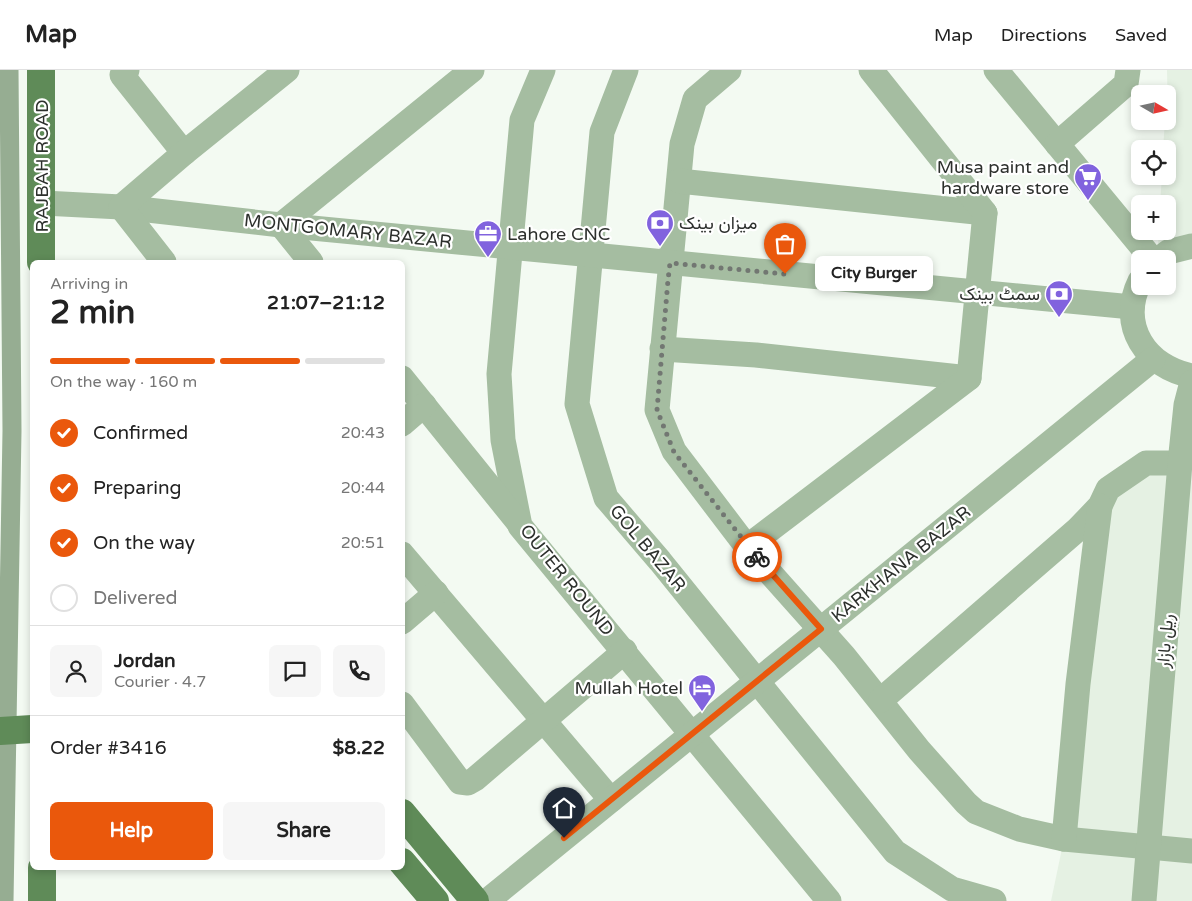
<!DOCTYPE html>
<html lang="en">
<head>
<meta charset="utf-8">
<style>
  :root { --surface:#fff; --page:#f6f6f6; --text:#222; --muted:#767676; --line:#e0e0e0; --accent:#ea580c }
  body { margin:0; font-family:"Varela Round",Vazirmatn,sans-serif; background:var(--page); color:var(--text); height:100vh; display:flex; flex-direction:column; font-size:19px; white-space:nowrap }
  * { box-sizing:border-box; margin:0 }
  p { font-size:16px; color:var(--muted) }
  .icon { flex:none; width:28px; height:28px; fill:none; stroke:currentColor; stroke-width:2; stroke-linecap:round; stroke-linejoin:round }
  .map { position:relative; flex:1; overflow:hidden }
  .drawer { position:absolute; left:30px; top:190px; width:375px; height:610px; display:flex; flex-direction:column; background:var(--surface); border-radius:8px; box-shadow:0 2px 8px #0003 }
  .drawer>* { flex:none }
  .needle { width:32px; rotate:99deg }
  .tools { position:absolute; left:1131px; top:15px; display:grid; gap:10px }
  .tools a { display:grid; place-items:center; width:45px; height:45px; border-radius:8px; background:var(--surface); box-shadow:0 2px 8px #0003; font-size:25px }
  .pin { position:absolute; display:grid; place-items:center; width:42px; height:42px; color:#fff; margin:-51px -21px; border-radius:50% 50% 50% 0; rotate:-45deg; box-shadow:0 0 5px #0007 }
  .pin .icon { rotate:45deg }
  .courier { position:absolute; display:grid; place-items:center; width:50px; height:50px; margin:-25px; border:4px solid #ea580c; border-radius:50%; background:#fff; color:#222; box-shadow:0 1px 6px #0007 }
  .bubble { position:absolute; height:35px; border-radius:8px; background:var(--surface); box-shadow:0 2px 8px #0003; font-size:16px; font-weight:700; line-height:35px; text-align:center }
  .overview em { font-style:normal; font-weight:700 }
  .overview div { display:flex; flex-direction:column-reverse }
  .overview { display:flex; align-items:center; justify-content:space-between; height:85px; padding:0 20px }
  h1 { font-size:32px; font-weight:700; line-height:38px }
  .bar { display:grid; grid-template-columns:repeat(4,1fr); gap:8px 5px; align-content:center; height:60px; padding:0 20px }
  .bar i { height:6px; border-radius:4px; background:var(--line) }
  .bar .on { background:var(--accent) }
  .bar p { grid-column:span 4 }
  .line { display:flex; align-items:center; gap:12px; padding:0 20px; border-top:1px solid var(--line) }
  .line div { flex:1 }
  .round { display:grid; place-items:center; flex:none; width:52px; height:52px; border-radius:8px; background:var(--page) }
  ol { padding:0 20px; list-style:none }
  li { display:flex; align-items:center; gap:15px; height:55px }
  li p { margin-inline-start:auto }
  li .icon { padding:5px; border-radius:50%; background:var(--accent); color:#fff; stroke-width:4 }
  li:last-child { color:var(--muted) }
  li i { width:28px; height:28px; border:2px solid var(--line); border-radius:50% }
  .cta { display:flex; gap:10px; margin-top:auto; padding:10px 20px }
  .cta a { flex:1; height:58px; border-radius:8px; background:var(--accent); color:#fff; font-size:20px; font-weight:700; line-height:58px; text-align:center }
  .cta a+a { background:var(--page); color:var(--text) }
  header { display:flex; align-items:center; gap:30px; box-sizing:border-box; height:70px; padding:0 25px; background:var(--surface); border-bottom:1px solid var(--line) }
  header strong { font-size:24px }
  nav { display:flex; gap:28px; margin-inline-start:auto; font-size:18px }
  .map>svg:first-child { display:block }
  .built { fill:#e5f1e3 }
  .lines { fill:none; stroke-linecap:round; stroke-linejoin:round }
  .canal { stroke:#96ad92; stroke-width:19 }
  .minor { stroke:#a5bda1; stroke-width:25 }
  .major { stroke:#5f8b58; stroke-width:28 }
  .done { stroke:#727772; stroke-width:5; stroke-dasharray:0 9 }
  .route { stroke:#ea580c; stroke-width:6 }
  .labels { text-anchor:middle; stroke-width:4.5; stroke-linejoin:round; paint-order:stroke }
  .street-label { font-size:18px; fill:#2d302d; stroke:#fff }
  .poi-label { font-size:18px; fill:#2d302d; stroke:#fff; text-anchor:end }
</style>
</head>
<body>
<header>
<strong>Map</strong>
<nav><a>Map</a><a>Directions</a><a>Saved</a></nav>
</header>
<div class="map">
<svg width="1192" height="831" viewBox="0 0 1192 831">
  <rect width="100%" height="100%" fill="#f3faf2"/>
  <g class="built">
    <polygon points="1167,0 1192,0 1192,173 1158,174 1159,161 1168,161 1168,134 1160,134 1162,106 1168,106 1168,79 1163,79 1165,51 1168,51"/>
    <polygon points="1192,328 1192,831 1051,831 1064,769 1101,437 1146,396 1181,395"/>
  </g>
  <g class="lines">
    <polyline class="canal" points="4,831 12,361 9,0"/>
    <g class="minor">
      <polyline points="127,0 122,5 184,83"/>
      <polyline points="543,0 522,50 499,304 503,370 520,456 829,831"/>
      <polyline points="626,0 602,62 577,334 606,428 660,491 895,782 952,819 994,831"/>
      <polyline points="729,0 695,29 682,74 657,340 674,381 747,477 844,586 919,680 966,733 976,742 1019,759 1064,769 1192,781"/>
      <polyline points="996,0 1152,189"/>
      <polyline points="1057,74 1126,14 1128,0"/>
      <polyline points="679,111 985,143"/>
      <polyline points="43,133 121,137 281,155 1132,237"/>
      <polyline points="1159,189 1168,182 1192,176"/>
      <polyline points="164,192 121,137 184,83 287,0"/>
      <polyline points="311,192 281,155 472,0"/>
      <path d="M 1140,211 C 1118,256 1146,297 1192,306"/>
      <polyline points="662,279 756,285 969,308"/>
      <polyline points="402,308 518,452"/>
      <polyline points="402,354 424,335"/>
      <polyline points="747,477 969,308 985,143 871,0"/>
      <polyline points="402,484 611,730"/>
      <polyline points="402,552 436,523"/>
      <polyline points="881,630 1078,459 1100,436 1108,419 1146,393 1180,393"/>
      <polyline points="402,634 460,712 468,713 475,709 625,581"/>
      <polyline points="1064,769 1078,614 1100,436"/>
      <polyline points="487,831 1153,289"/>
      <polyline points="1144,831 1180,393 1186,335 1192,312"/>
    </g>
    <g class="major">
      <polyline points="41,192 41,0"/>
      <polyline points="0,661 32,659"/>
      <polyline points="402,743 475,831"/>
      <polyline points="402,792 435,831"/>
      <polyline points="42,798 42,831"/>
    </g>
  </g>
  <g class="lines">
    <polyline class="done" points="757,487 674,382 657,340 668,210 670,193 785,204"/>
    <polyline class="route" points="564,768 821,559 757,487"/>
  </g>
  <defs>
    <g id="supermarket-pin" transform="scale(1.4375)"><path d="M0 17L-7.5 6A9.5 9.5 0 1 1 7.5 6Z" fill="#8163de" stroke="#fff"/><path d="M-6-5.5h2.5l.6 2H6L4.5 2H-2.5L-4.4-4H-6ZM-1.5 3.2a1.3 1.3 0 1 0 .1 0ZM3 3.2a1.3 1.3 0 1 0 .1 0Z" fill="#fff"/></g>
    <g id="bank-pin" transform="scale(1.4375)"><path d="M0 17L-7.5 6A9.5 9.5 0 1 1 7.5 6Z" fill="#8163de" stroke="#fff"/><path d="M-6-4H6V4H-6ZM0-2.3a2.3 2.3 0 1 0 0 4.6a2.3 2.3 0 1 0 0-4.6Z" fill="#fff"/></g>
    <g id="office-pin" transform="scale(1.4375)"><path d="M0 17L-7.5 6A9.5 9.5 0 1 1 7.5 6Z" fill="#8163de" stroke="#fff"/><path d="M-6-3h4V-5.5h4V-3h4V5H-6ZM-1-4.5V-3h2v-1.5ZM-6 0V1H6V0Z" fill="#fff"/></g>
    <g id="hotel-pin" transform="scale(1.4375)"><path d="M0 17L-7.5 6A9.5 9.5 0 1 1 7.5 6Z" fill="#8163de" stroke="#fff"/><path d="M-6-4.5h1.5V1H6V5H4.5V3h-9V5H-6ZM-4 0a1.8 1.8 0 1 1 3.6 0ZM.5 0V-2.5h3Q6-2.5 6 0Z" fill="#fff"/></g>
  </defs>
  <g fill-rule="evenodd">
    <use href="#supermarket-pin" x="1088" y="107"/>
    <use href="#bank-pin" x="660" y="153"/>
    <use href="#office-pin" x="488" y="164"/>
    <use href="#bank-pin" x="1059" y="224"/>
    <use href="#hotel-pin" x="702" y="618"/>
  </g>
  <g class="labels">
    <g class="street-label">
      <text transform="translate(42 96) rotate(-90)" y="6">RAJBAH ROAD</text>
      <text transform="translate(348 161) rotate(6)" y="6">MONTGOMARY BAZAR</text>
      <text transform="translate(648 478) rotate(50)" y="6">GOL BAZAR</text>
      <text transform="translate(901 494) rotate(-39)" y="6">KARKHANA BAZAR</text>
      <text transform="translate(567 510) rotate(51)" y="6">OUTER ROUND</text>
      <text transform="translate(1165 571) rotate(-85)" y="6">ریل بازار</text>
    </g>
    <g class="poi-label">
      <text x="1069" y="103">Musa paint and<tspan x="1069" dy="21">hardware store</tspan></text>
      <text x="679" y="159" text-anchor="start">میزان بینک</text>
      <text x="507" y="170" text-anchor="start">Lahore CNC</text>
      <text x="1040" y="230">سمٹ بینک</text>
      <text x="683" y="624">Mullah Hotel</text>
    </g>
  </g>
</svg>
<div class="tools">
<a><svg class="needle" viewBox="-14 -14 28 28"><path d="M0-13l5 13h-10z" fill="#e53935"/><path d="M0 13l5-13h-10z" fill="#767676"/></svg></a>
<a><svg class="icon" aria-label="locate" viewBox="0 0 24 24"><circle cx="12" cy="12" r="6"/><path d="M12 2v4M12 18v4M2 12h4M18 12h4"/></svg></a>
<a>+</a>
<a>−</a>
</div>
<div class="pin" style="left:785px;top:204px;background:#ea580c"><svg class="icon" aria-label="bag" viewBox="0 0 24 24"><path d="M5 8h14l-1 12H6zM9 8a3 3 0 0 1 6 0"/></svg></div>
<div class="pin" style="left:564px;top:768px;background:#1f2937"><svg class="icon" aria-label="home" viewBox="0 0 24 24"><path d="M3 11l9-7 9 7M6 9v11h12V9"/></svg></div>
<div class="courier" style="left:757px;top:487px"><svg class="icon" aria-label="bike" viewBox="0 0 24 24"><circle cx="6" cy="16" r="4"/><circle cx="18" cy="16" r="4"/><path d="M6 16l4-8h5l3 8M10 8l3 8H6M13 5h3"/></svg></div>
<div class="bubble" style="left:815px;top:186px;width:118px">City Burger</div>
<section class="drawer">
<div class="overview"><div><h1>2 min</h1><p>Arriving in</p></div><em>21:07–21:12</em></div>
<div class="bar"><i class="on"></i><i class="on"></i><i class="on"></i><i></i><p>On the way · 160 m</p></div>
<ol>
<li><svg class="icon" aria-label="check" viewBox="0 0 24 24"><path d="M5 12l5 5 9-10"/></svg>Confirmed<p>20:43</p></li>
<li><svg class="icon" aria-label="check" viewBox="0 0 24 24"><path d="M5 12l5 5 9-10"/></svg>Preparing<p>20:44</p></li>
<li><svg class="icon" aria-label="check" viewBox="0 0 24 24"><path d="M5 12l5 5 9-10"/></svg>On the way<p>20:51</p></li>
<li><i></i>Delivered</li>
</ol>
<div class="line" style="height:90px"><a class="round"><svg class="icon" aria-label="person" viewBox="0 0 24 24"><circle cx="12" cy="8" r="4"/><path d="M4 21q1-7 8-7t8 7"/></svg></a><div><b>Jordan</b><p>Courier · 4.7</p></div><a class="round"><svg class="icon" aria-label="chat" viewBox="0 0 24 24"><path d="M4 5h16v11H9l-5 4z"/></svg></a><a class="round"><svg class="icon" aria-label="phone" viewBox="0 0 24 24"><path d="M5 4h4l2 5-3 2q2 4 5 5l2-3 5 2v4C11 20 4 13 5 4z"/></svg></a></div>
<div class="line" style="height:65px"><div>Order #3416</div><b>$8.22</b></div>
<div class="cta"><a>Help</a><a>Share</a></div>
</section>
</div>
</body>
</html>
